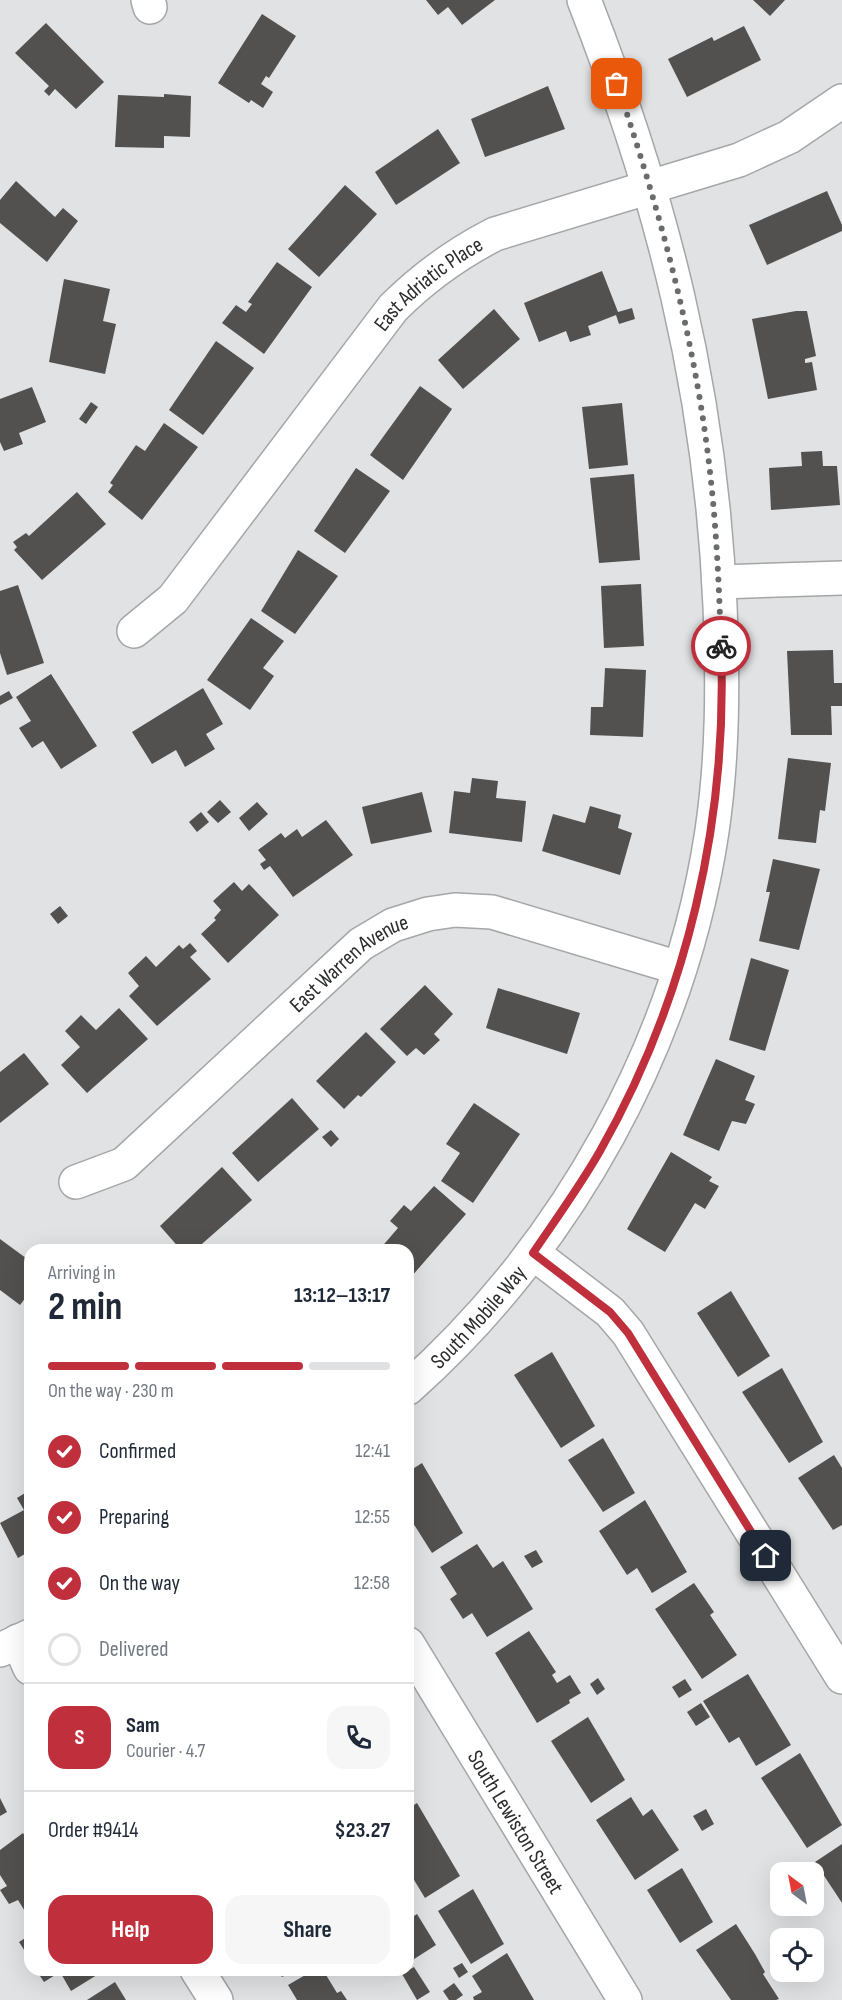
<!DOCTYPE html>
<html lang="en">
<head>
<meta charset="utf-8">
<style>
  :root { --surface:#fff; --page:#f6f6f7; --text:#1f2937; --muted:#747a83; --line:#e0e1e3; --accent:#bf2f3c }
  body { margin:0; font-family:"Sofia Sans Condensed",sans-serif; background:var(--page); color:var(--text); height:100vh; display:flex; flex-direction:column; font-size:22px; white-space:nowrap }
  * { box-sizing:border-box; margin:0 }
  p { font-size:20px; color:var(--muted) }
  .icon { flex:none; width:33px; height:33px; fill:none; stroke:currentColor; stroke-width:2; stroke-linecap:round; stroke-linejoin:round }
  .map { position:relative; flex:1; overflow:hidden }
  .details { position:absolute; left:24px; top:1244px; width:390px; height:732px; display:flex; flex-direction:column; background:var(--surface); border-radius:18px; box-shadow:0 6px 24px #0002 }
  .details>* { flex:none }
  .needle { width:39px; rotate:328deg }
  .tools { position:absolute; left:770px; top:1862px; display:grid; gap:12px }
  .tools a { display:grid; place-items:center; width:54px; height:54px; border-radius:12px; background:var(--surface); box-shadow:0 6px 24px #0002; font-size:30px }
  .pin { position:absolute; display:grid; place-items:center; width:51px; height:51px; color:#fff; margin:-26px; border-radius:12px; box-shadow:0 3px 9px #0006 }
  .courier { position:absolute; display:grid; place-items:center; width:60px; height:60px; margin:-30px; border:4px solid #bf2f3c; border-radius:50%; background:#fff; color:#222; box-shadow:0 2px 8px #0007 }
  .headline em { font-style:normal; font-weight:700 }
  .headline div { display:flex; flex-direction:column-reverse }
  .headline { display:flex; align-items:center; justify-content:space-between; height:102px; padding:0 24px }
  h1 { font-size:39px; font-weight:700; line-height:45px }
  .bar { display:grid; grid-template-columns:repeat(4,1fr); gap:9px 6px; align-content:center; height:72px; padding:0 24px }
  .bar i { height:8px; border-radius:4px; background:var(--line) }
  .bar .active { background:var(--accent) }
  .bar p { grid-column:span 4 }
  .line { display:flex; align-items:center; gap:15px; padding:0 24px; border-top:2px solid var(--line) }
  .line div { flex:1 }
  .round { display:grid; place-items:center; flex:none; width:63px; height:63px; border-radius:18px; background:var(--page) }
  ol { padding:0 24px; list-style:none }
  li { display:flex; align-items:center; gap:18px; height:66px }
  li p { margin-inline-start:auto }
  li .icon { padding:6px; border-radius:50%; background:var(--accent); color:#fff; stroke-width:4 }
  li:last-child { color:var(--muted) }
  li i { width:33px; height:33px; border:3px solid var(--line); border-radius:50% }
  .primary-button { display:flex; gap:12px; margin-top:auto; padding:12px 24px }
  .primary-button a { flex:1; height:69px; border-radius:18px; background:var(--accent); color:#fff; font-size:24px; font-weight:700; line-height:69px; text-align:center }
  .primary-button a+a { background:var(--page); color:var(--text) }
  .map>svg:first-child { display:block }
  .building { fill:#535150 }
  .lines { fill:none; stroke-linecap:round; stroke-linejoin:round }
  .minor-casing { stroke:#a5a6a7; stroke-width:36 }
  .minor { stroke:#fff; stroke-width:33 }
  .done { stroke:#6a6c6c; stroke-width:6; stroke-dasharray:0 10.8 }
  .route { stroke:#bf2f3c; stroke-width:8 }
  .labels { text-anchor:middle; stroke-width:6; stroke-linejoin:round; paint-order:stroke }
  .street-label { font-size:22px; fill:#2b2c2c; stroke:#fff }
</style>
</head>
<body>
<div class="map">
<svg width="842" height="2000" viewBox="0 0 842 2000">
  <rect width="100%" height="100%" fill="#e0e2e3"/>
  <g class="building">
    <polygon points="426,0 495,0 462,25 448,7 438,15"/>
    <polygon points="753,0 785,0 770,16"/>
    <polygon points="262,14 296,36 269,78 266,76 261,84 273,92 263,108 251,100 249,103 218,83"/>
    <polygon points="46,23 104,82 76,109 55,89 49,96 44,91 49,86 15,53"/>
    <polygon points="744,26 761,60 687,97 668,59 712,37 714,41"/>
    <polygon points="548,86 565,129 485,157 471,119"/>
    <polygon points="164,94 191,96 190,137 164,136 164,148 115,147 118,95 164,97"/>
    <polygon points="438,129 460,163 396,205 375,172"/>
    <polygon points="16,181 55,217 63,208 78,221 47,262 0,223 0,200"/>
    <polygon points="345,185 377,214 319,277 288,249"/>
    <polygon points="827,191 842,225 842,231 767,265 749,225"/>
    <polygon points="277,262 312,287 264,354 222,323 236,305 246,312 252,304 248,302"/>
    <polygon points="602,271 618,312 632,308 635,319 619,324 616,315 588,326 591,335 570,342 566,331 539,342 524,303"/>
    <polygon points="64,279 110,289 103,321 116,324 105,374 49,362"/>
    <polygon points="494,309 520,339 463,389 438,360"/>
    <polygon points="796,311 807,311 816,356 805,359 805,363 812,362 817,390 768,399 752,319"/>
    <polygon points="216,341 254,368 203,435 169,410"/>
    <polygon points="420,386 452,409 403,480 370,455"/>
    <polygon points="32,387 46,422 19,433 23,444 4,451 0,442 0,399"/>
    <polygon points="91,402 98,407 86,424 79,419"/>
    <polygon points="622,403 628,465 589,469 582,407"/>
    <polygon points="164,423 198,447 142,520 108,492 113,485 110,483 136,445 145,451"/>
    <polygon points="822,451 823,466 837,466 840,505 771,510 769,468 802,466 801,452"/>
    <polygon points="356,468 390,491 345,553 314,531"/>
    <polygon points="634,474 640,560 599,563 590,478"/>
    <polygon points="77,492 106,524 42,580 14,550 17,547 13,542 26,533 29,536"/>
    <polygon points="298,550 338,576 295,634 261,611"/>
    <polygon points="641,584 644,646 604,648 601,586"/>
    <polygon points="18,585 44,663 7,675 0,653 0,591"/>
    <polygon points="251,618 284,641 263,668 274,676 250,710 207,680"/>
    <polygon points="833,650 834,683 842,683 842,706 831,706 832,735 791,735 787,651"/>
    <polygon points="605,668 646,670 643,737 590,735 591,707 603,707"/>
    <polygon points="51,674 97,746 61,769 43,741 32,748 19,728 31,721 16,697"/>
    <polygon points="203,688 223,724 206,734 215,749 185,767 176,750 152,764 132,732"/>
    <polygon points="9,691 13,698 0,705 0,696"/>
    <polygon points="788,758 831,763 825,811 820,810 816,843 778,839"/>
    <polygon points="472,778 498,781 496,798 526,801 522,842 449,833 454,791 470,793"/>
    <polygon points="422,792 432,832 371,844 362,807"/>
    <polygon points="220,800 231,812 218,823 207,812"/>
    <polygon points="257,802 268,814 249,831 239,818"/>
    <polygon points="590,806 621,815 618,828 632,833 620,875 542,851 553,814 585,823"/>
    <polygon points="201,812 209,822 197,832 189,822"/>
    <polygon points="326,820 353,855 293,897 270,866 264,870 260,864 266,860 258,850 281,833 285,838 297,829 302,837"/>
    <polygon points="773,859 820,869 799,950 759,941 770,892 766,892"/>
    <polygon points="234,882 242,891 249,884 279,915 228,963 201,934 216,920 214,918 221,910 213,901"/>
    <polygon points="60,906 68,916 58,924 50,914"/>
    <polygon points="190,943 197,951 190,957 211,979 157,1026 129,996 139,986 128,973 146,956 156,967 179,945 183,949"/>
    <polygon points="751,958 789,970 765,1051 729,1040"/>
    <polygon points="425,985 453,1014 434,1034 440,1040 424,1055 416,1048 407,1056 380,1029"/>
    <polygon points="498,988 580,1013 567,1054 486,1028"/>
    <polygon points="119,1008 148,1039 87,1093 61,1065 80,1047 65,1031 81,1015 96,1030"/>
    <polygon points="366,1032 396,1062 361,1097 358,1095 344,1109 316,1081"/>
    <polygon points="24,1053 49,1084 0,1123 0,1072"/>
    <polygon points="716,1059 755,1076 745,1100 755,1104 746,1124 732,1121 719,1151 683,1135"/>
    <polygon points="292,1098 319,1129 258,1182 232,1153"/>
    <polygon points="474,1103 520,1134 473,1203 441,1181 460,1153 446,1144"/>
    <polygon points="331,1130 339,1139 331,1147 322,1137"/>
    <polygon points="671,1152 712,1177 709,1181 719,1186 705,1209 695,1203 665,1252 627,1229"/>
    <polygon points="222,1167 252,1200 195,1250 181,1250 160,1226"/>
    <polygon points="434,1186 466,1214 411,1277 408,1275 408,1250 379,1250 398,1228 390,1221 404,1205 411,1211"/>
    <polygon points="0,1239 30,1261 30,1292 20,1305 0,1290"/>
    <polygon points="731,1291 770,1356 738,1377 697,1313"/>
    <polygon points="552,1352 595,1426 561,1448 514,1375"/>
    <polygon points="782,1368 823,1442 789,1463 742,1392"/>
    <polygon points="603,1438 635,1493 603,1512 568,1460"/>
    <polygon points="834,1455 842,1468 842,1525 833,1530 798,1478"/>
    <polygon points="422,1463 463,1533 432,1553 408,1515 408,1472"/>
    <polygon points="30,1490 30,1551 18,1558 0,1523 24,1510 17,1498"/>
    <polygon points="645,1500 687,1572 652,1593 637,1568 627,1575 599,1531"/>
    <polygon points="477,1544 493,1568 503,1561 533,1609 487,1637 472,1613 463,1619 450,1599 457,1594 440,1567"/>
    <polygon points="536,1550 543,1562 532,1568 524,1556"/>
    <polygon points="694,1583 714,1612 710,1615 737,1655 702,1679 655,1609"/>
    <polygon points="529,1631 556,1672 552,1675 557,1683 570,1675 581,1693 569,1700 570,1703 537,1723 495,1653"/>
    <polygon points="748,1674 791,1745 756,1766 739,1737 729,1743 703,1701"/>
    <polygon points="598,1678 605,1689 597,1695 590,1684"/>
    <polygon points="685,1679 692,1690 679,1698 672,1687"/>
    <polygon points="701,1703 710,1717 696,1726 687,1712"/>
    <polygon points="588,1717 625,1780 591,1803 551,1741"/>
    <polygon points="800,1753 842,1825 807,1848 761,1778"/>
    <polygon points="631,1797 643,1816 652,1809 679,1850 635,1880 596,1820"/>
    <polygon points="0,1798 7,1812 0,1816"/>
    <polygon points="417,1803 460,1876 425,1898 408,1870 408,1809"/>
    <polygon points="706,1809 714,1824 702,1831 693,1816"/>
    <polygon points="23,1833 30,1845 30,1910 26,1913 18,1900 9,1904 0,1890 7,1886 0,1875 0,1850"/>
    <polygon points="842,1844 842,1903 815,1862"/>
    <polygon points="682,1868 713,1922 680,1943 647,1890"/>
    <polygon points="473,1889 504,1944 471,1964 438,1911"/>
    <polygon points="417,1914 436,1945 408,1963 408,1920"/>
    <polygon points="736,1924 755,1954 765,1972 763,1974 779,1999 776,2000 731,2000 696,1950"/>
    <polygon points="30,1935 30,1959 19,1942"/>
    <polygon points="507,1953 534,2000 474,2000 473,1997 482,1992 472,1976"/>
    <polygon points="462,1963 468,1972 459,1978 453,1968"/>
    <polygon points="414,1967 430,1992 417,2000 402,1974"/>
    <polygon points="36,1970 105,1970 71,1991 60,1972 44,1982"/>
    <polygon points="277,1970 295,1970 282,1977"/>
    <polygon points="314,1970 323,1970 337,1993 341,1991 347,2000 297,2000 288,1985"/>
    <polygon points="115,1982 126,2000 87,2000"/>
    <polygon points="454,1983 463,1995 456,2000 449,2000 443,1991"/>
  </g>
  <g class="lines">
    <g class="minor-casing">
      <g id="minor">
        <polyline points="148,0 150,7"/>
        <polyline points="719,582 842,578"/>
        <path id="s1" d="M 134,631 L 173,599 L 393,308 C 424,277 456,254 495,234 L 739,160 L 789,137 L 842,101"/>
        <path id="s2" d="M 76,1182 L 124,1164 L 361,944 L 393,925 L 428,914 L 455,910 L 492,912 L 679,968"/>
        <polyline points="533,1253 610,1312 628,1333 842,1677"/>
        <path id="s3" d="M 408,1388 C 568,1245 680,1044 712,831 C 723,756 723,682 720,606 C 711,391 662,199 584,0"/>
        <polyline points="18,1641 30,1668"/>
        <path id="s4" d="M 408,1644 L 625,2000"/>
        <polyline points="0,1650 30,1636"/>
        <polyline points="197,1970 216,2000"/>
      </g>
    </g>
    <use href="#minor" class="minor"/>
  </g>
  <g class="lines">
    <path class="done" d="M 617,84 C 658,205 692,328 708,455 C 716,519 719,582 721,646"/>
    <path class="route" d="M 721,646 C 728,821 687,998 600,1151 C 580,1186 556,1219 533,1253 L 610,1312 L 628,1333 L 766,1556"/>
  </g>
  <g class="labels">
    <g class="street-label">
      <text dy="8" stroke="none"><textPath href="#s1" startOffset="458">East Adriatic Place</textPath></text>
      <text dy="8" stroke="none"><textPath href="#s2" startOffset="354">East Warren Avenue</textPath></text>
      <text dy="8" stroke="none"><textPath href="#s3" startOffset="100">South Mobile Way</textPath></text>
      <text dy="8" stroke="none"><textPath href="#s4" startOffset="208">South Lewiston Street</textPath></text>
    </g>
  </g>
</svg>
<div class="tools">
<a><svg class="needle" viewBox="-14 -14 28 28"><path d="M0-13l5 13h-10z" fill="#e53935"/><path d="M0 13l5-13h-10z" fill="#747a83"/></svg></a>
<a><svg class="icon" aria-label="locate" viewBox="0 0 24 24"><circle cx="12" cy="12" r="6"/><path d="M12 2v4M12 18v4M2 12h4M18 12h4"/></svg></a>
</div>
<div class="pin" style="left:617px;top:84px;background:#ea580c"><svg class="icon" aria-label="bag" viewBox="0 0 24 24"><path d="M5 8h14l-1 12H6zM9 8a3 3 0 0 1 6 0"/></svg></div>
<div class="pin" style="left:766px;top:1556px;background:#1f2937"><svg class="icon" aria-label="home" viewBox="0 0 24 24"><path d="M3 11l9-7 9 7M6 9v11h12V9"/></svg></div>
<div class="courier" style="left:721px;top:646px"><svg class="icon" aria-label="bike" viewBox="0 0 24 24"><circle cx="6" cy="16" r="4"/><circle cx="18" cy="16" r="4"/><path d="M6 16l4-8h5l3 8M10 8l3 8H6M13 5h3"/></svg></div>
<section class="details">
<div class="headline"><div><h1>2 min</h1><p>Arriving in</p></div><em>13:12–13:17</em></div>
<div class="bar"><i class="active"></i><i class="active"></i><i class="active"></i><i></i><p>On the way · 230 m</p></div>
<ol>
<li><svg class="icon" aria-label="check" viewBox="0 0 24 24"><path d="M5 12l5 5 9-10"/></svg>Confirmed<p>12:41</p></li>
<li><svg class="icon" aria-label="check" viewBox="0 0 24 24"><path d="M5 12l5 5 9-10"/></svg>Preparing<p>12:55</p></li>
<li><svg class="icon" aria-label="check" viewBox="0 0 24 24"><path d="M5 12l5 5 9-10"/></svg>On the way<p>12:58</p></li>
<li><i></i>Delivered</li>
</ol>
<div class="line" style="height:108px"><b class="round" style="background:var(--accent);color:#fff">S</b><div><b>Sam</b><p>Courier · 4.7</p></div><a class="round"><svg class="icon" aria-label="phone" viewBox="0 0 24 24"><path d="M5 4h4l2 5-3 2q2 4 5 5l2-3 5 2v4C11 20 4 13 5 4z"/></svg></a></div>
<div class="line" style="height:78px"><div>Order #9414</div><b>$23.27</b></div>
<div class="primary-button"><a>Help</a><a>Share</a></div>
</section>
</div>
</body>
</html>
